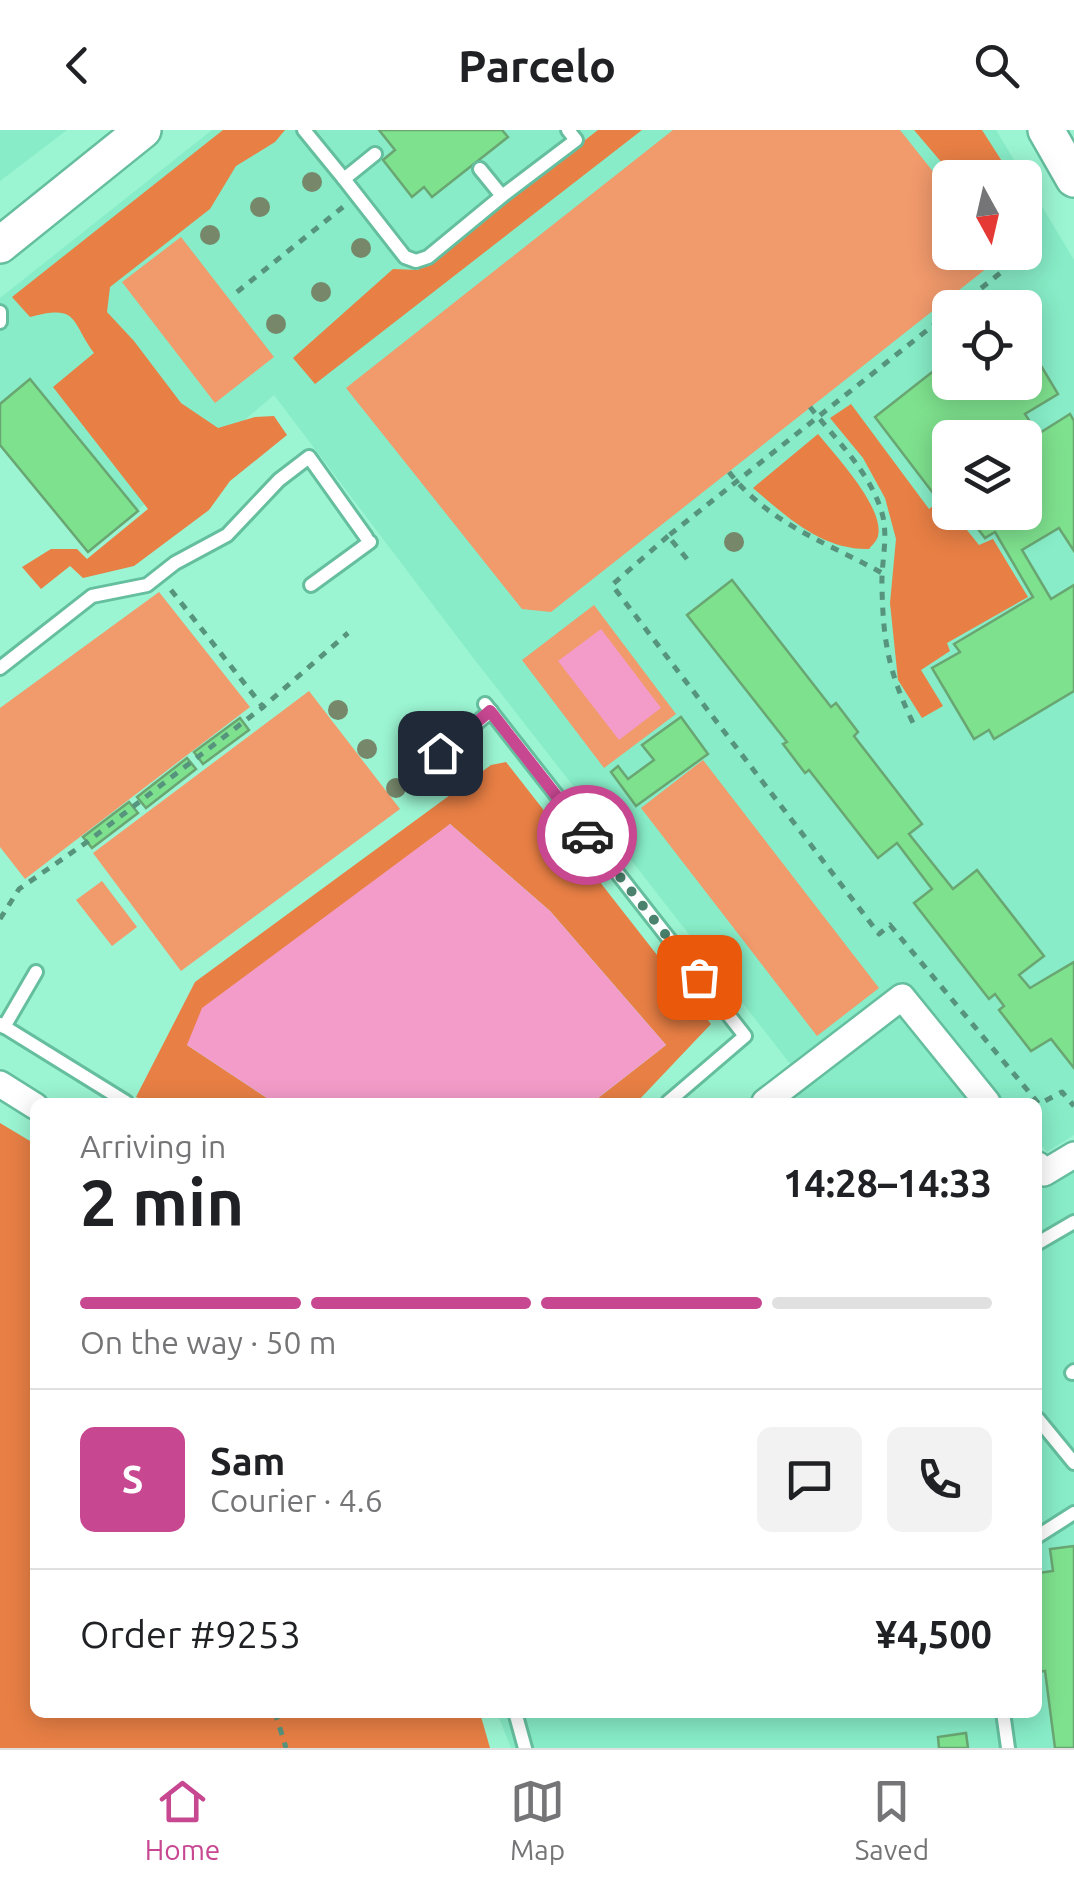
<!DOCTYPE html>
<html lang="en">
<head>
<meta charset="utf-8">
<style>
  :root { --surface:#fff; --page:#f2f2f2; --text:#202124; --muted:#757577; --line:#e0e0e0; --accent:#c74791 }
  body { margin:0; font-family:Ubuntu,sans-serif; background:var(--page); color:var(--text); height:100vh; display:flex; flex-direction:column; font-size:38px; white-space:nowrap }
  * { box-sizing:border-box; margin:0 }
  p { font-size:32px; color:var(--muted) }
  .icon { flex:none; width:55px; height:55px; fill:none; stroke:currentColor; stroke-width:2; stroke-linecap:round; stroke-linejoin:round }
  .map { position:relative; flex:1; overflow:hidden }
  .sheet { position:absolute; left:30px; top:968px; width:1012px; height:620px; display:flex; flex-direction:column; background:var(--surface); border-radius:15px; box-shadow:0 5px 25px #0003 }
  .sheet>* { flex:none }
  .needle { width:65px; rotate:172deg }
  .buttons { position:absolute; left:932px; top:30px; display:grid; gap:20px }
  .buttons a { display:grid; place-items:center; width:110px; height:110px; border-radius:15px; background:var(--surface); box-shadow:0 5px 25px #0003; font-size:50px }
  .pin { position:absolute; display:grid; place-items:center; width:85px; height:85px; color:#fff; margin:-42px; border-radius:20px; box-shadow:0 5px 15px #0006 }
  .courier { position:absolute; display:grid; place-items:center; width:100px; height:100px; margin:-50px; border:8px solid #c74791; border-radius:50%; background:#fff; color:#222; box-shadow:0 2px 12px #0007 }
  .summary em { font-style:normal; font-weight:700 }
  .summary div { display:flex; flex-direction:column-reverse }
  .summary { display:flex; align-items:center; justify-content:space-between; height:170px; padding:0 50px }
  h1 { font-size:65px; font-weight:700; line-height:75px }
  .bar { display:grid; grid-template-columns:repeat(4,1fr); gap:15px 10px; align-content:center; height:120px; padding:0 50px }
  .bar i { height:12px; border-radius:8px; background:var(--line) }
  .bar .current { background:var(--accent) }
  .bar p { grid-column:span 4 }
  .line { display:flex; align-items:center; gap:25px; padding:0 50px; border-top:2px solid var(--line) }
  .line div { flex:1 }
  .round { display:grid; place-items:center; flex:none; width:105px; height:105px; border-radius:15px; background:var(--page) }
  header { display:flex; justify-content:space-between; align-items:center; height:130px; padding:0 50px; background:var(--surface); font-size:45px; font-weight:700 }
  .tab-bar { display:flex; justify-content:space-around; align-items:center; height:140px; border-top:2px solid var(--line); background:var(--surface); font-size:28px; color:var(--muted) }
  .tab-bar a { display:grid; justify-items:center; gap:5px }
  .tab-bar .current { color:var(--accent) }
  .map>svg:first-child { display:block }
  .built { fill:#87ecc7; fill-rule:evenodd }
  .green { fill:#f19a6c }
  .forest { fill:#e87f45 }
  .water { fill:#f49cc9 }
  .building { fill:#7ee18e; stroke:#69a672; stroke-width:2.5 }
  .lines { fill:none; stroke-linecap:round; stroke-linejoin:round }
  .lane-casing { stroke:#65be9e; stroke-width:18 }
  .street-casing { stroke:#65be9e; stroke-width:30 }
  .secondary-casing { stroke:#65be9e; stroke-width:40 }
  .path { stroke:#57947d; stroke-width:5; stroke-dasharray:8 8; stroke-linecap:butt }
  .lane { stroke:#fff; stroke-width:12 }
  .street { stroke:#fff; stroke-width:25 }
  .secondary { stroke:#fff; stroke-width:35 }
  .tree { fill:#76876a }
  .done { stroke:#4a826d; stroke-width:10; stroke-dasharray:0 18 }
  .route { stroke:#c74791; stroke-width:12 }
</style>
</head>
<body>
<header><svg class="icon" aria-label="back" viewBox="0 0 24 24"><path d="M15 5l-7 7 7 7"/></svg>Parcelo<svg class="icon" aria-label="search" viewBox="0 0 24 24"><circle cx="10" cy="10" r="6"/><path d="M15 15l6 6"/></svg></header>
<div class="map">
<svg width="1074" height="1618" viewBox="0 0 1074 1618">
  <rect width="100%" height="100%" fill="#9bf5d2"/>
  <g class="built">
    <polygon points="0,0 67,0 0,51"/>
    <path d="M 212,0 L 996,0 L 1025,48 L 950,48 L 950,122 L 1025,122 L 1025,48 L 1074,130 L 1074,1005 L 1047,1022 L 1038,1012 L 1038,972 L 1004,972 L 901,851 L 791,935 L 471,525 L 274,265 L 88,422 L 0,315 L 0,168 ZM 950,178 L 1025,178 L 1025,252 L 950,252 ZM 950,308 L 1025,308 L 1025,382 L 950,382 Z"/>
    <polygon points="897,879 971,972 775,972"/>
    <polygon points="1074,1040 1074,1618 511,1618 497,1583 1038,1582 1038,1057 1040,1060"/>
  </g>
  <g class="green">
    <polygon points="673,0 900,0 950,63 950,122 997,123 1001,127 551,482 522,479 346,258"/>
    <polygon points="181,107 274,227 215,273 122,152"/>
    <polygon points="159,462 250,577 25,749 0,717 0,578"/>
    <polygon points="594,475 676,584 604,638 522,530"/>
    <polygon points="309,561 400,679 181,841 93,723"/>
    <polygon points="703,630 879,858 817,906 641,678"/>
    <polygon points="102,751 137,797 112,816 76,770"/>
  </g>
  <g class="forest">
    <path d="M 223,0 L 285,0 L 275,12 L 236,36 L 210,79 L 110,157 L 107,182 L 134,211 L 181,273 L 218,298 L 255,287 L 274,286 L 287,305 L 230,351 L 209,380 L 134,436 L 83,448 L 70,436 L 41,459 L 22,437 L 51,419 L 77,419 L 87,429 L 148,379 L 53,257 L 94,223 C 70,190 79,174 30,187 L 12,167 Z"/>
    <polygon points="598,0 642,0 315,254 293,228 393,139 418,140"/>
    <polygon points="914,0 982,0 1012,47 954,47"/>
    <polygon points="851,274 929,379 942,369 979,415 993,409 1028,467 947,513 950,521 921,540 943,576 922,588 898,550 890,473 896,409 885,368 863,328 830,288"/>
    <path d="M 818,304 C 835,325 885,378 878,406 C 877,411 872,415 869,419 C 822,420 787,387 753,358 Z"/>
    <polygon points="506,632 711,894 637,972 593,972 666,915 550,781 450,694 187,915 273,972 146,972 136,967 195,852 491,635"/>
    <polygon points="0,993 35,1014 35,1582 480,1583 490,1618 0,1618"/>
  </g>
  <g class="water">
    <polygon points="601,499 661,578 619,610 558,531"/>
    <polygon points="450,694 550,781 666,915 593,972 273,972 187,915 202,878"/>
  </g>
  <g class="building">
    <polygon points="379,0 502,0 508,7 432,67 424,57 412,67 383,30 395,20"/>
    <polygon points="1025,209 1058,264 1025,284 1038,304 1070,284 1074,291 1074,421 1059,398 1022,420 1051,469 1074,455 1074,561 994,609 989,600 974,609 932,538 960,522 954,514 1033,467 995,402 985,408 965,382 1025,382 1025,308 950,308 950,363 944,355 933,363 875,287 950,228 950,252 1025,252"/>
    <polygon points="30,249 138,381 88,422 0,315 0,274"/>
    <polygon points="732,450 831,577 836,573 858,602 854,606 922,694 909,704 953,759 977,740 1044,826 1019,845 1030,858 1074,832 1074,938 1051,909 1031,921 999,880 1004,876 995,864 989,869 914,773 932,759 897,713 878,728 809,640 805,643 783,614 787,612 687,485"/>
    <polygon points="681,587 708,624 636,676 611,642 618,636 628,649 654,630 642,615"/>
    <polygon points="240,588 249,600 203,634 194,622"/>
    <polygon points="187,628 196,639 146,678 137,667"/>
    <polygon points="129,672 138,683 92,718 83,707"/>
    <polygon points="1074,1416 1074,1618 1055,1618 1045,1541 1038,1542 1038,1443 1053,1441 1050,1419"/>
    <polygon points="966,1603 968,1618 939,1618 938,1607"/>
  </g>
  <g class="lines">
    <g class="lane-casing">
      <g id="lane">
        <polyline points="304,0 344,49"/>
        <polyline points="375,24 344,49 405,127 416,131 428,127 502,66"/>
        <polyline points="480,39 502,66 576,10 568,0"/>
        <polyline points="0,182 0,192"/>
        <polyline points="311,455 370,412"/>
        <polyline points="0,538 92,466 147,455 175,433 227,405 279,350 309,327 366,407"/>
        <polyline points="485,574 745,906 668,972"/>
        <polyline points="440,623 491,581"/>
        <polyline points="0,894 126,972"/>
        <polyline points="4,897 36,842"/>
        <polyline points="1038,1113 1074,1092"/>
        <polyline points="1072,1243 1074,1241"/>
        <polyline points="1038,1289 1074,1333"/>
        <polyline points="1038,1406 1074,1383"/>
        <polyline points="515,1582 525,1618"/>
        <polyline points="1003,1582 1008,1618"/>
      </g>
    </g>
    <g class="street-casing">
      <g id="street">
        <polyline points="0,954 35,976"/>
        <polyline points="765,972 902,867 987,972"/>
        <polyline points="1038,1035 1044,1043 1074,1025"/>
      </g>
    </g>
    <g class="secondary-casing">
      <g id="secondary">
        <polyline points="1046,0 1074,49"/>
        <polyline points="0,115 143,0"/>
      </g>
    </g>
    <g class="path">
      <polyline points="237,162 343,77"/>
      <polyline points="956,178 1008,137"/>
      <path d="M 810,277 C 836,310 873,345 883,387 C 888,411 881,433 882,457 C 883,512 889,543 913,593"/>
      <path d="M 729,342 C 769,394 826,412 882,443"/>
      <polyline points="668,406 612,455 879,804 890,795 1039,974 1062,962 1074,976"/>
      <polyline points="687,429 668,406 950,182"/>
      <polyline points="171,460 263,577 348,503"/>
      <polyline points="0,789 19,759 87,712 263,577"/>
      <polyline points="275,1582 286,1618"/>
    </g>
    <use href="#lane" class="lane"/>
    <use href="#street" class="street"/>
    <use href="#secondary" class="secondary"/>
  </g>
  <g class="tree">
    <circle cx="312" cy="52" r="10"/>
    <circle cx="260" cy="77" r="10"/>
    <circle cx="210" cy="105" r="10"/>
    <circle cx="361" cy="118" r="10"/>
    <circle cx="321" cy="162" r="10"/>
    <circle cx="276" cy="194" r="10"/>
    <circle cx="734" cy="412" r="10"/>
    <circle cx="338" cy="580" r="10"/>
    <circle cx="367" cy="619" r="10"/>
    <circle cx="396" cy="658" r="10"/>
  </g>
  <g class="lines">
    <polyline class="done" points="587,705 699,847"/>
    <polyline class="route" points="440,623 490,581 587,705"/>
  </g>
</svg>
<div class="buttons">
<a><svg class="needle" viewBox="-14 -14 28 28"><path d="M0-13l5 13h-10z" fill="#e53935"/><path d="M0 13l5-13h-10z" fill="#757577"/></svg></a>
<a><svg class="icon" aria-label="locate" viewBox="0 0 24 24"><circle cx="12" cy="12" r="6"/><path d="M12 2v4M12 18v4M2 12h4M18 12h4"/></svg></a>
<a><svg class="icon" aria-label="layers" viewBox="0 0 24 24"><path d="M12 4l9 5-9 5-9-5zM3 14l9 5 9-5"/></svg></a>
</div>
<div class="pin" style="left:699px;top:847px;background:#ea580c"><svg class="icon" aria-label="bag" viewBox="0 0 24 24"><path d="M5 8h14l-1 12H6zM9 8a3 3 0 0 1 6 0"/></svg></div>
<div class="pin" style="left:440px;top:623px;background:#1f2937"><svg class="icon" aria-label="home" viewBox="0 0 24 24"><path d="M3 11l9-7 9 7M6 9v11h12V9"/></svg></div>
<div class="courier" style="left:587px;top:705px"><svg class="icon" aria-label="car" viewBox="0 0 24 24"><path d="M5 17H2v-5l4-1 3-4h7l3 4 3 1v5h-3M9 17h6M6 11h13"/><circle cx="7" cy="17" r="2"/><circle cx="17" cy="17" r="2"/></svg></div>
<section class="sheet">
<div class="summary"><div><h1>2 min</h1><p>Arriving in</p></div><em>14:28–14:33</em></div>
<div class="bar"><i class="current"></i><i class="current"></i><i class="current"></i><i></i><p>On the way · 50 m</p></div>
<div class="line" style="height:180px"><b class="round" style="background:var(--accent);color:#fff">S</b><div><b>Sam</b><p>Courier · 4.6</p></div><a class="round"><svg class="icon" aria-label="chat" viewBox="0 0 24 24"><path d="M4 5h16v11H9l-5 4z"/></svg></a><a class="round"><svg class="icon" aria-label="phone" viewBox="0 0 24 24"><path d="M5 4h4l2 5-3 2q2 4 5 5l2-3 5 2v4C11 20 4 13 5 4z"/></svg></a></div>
<div class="line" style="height:130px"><div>Order #9253</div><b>¥4,500</b></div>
</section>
</div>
<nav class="tab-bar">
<a class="current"><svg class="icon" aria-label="home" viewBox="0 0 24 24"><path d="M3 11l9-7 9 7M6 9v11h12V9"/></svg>Home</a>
<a><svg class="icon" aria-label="map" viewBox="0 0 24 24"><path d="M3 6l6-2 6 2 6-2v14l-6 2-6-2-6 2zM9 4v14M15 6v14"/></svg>Map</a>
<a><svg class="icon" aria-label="saved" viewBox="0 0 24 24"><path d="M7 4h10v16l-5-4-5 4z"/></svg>Saved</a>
</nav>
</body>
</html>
